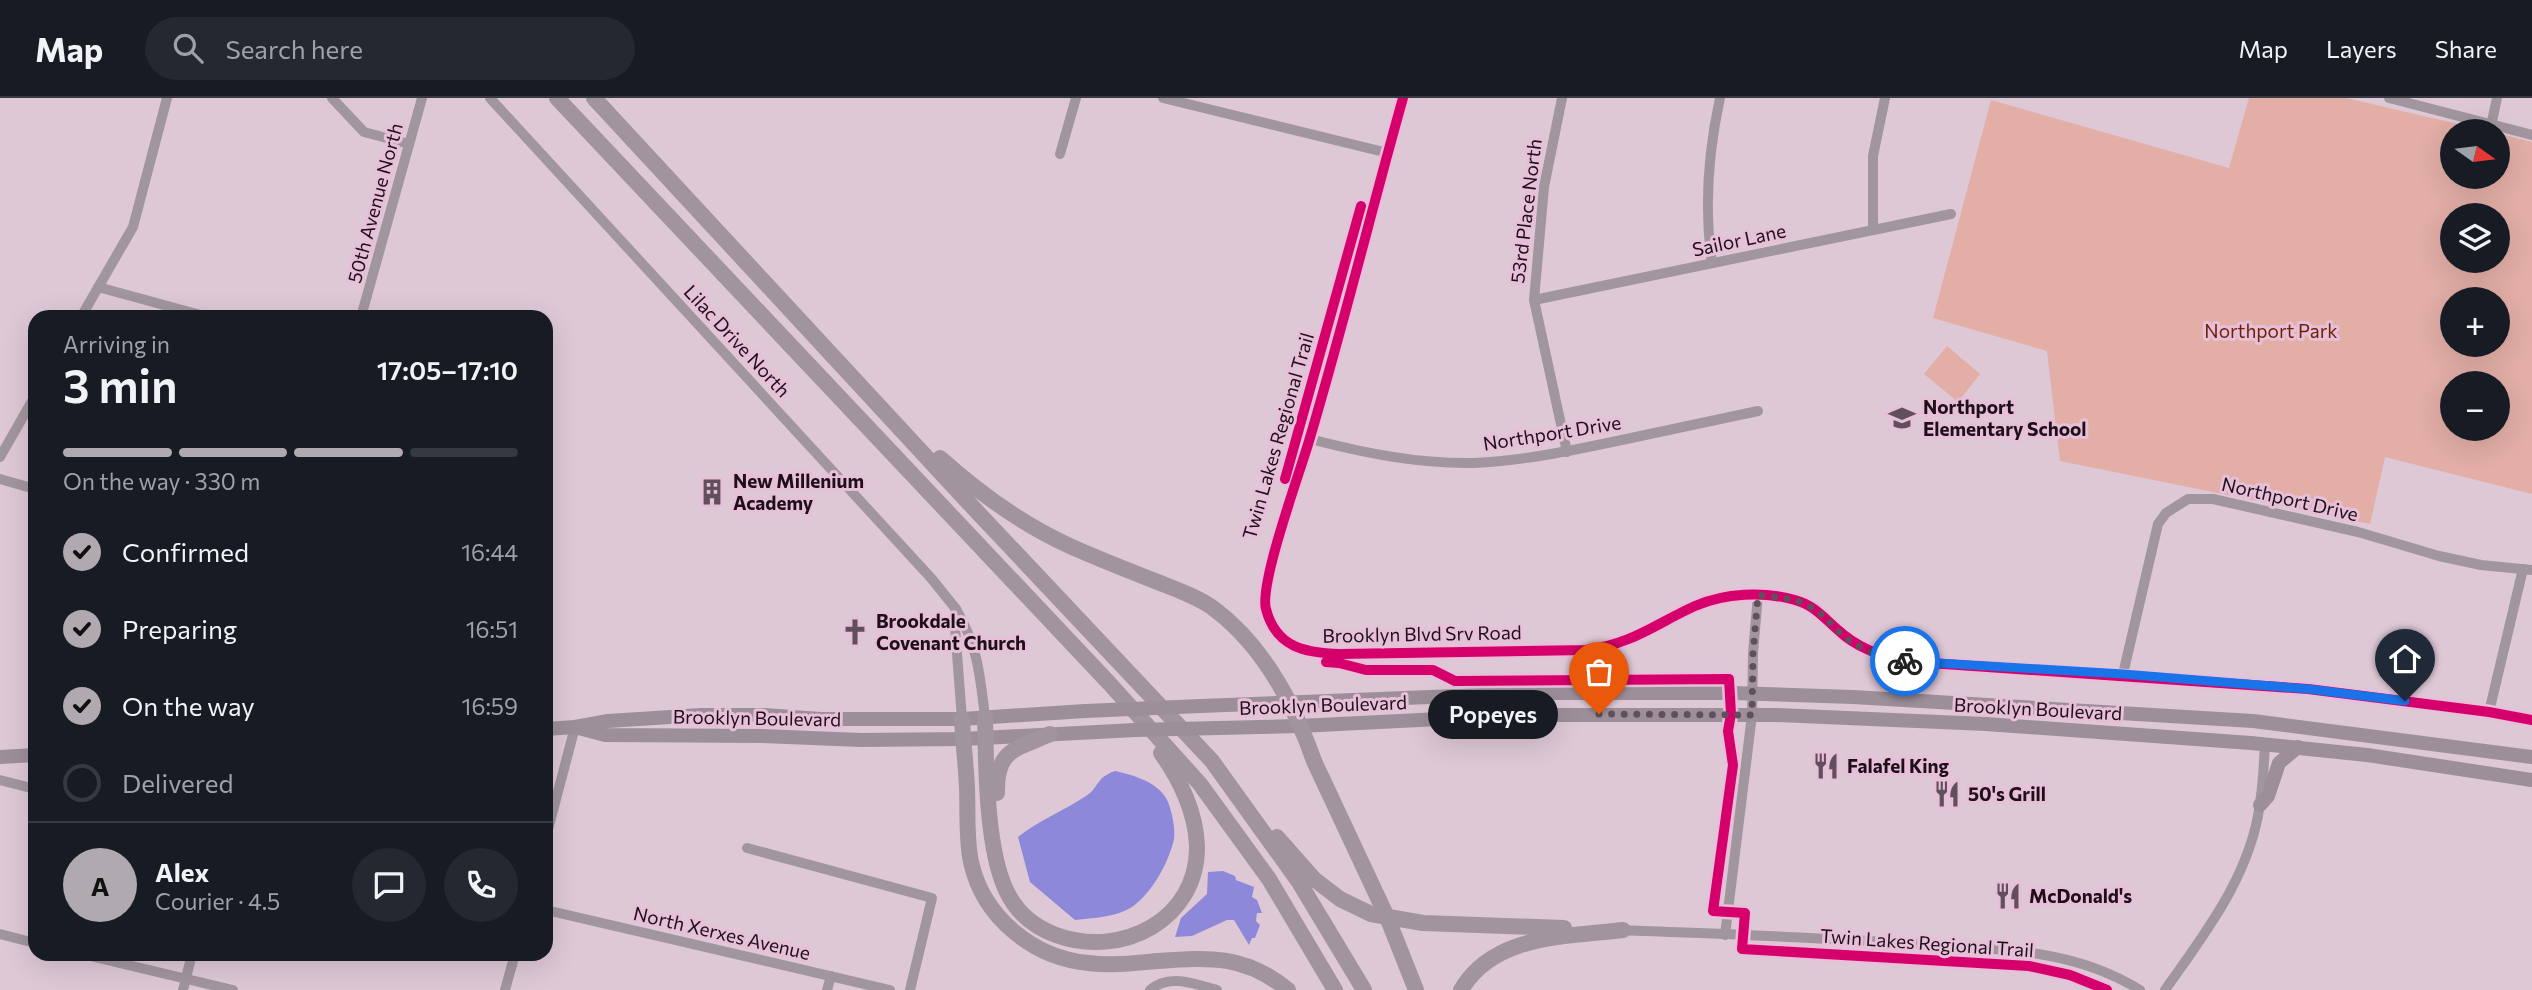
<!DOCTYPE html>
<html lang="en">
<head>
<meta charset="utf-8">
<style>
  :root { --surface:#171b24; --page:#242831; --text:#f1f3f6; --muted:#9ea1a6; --line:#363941; --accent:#b0aab0 }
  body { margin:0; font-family:Commissioner,sans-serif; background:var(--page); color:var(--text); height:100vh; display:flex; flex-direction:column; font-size:26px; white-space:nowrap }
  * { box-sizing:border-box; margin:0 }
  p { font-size:23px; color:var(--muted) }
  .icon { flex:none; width:38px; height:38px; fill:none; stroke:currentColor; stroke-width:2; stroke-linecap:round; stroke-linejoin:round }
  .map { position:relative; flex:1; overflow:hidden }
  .side { position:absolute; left:28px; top:212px; width:525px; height:651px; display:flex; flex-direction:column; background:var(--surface); border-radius:21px; box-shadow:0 7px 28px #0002 }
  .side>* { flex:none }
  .needle { width:46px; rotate:104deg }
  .buttons { position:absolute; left:2440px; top:21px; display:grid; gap:14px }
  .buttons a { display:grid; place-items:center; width:70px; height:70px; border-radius:50%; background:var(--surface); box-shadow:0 7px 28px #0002; font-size:35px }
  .pin { position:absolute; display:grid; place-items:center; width:60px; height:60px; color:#fff; margin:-72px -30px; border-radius:50% 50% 50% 0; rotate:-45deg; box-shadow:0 0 7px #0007 }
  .pin .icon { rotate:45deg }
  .courier { position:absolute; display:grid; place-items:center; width:70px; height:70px; margin:-35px; border:5px solid #1a73e8; border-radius:50%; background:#fff; color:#222; box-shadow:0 2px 9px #0007 }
  .bubble { position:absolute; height:49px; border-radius:24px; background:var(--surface); box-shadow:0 7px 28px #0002; font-size:23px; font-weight:600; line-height:49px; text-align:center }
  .overview em { font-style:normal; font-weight:600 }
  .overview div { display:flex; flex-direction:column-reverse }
  .overview { display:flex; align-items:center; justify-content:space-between; height:119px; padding:0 35px }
  h1 { font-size:46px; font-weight:600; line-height:52px }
  .bar { display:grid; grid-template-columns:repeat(4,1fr); gap:10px 7px; align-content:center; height:84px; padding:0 35px }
  .bar i { height:9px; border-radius:5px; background:var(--line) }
  .bar .on { background:var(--accent) }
  .bar p { grid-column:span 4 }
  .line { display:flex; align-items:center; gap:18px; padding:0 35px; border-top:2px solid var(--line) }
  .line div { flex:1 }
  .round { display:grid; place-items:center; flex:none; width:74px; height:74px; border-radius:37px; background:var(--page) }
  ol { padding:0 35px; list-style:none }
  li { display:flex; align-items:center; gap:21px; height:77px }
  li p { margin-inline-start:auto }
  li .icon { padding:7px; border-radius:50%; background:var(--accent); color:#111; stroke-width:4 }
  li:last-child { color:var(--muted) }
  li i { width:38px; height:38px; border:4px solid var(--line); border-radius:50% }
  header { display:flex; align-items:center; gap:42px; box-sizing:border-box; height:98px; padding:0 35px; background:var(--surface); border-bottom:2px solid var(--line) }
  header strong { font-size:33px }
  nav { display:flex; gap:38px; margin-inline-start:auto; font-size:24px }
  .search { width:490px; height:63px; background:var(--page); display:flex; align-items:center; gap:18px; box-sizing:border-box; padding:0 24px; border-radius:38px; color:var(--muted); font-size:26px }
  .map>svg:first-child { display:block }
  .green { fill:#e2aea6; fill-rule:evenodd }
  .water { fill:#8e88da }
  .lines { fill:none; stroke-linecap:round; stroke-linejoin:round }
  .minor { stroke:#a2969e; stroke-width:10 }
  .major { stroke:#9d8f99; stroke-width:14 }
  .highway { stroke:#a2949e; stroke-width:16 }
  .major-bridge { stroke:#9d8f99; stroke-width:14 }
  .cycleway-casing { stroke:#e7bfd9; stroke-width:15 }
  .cycleway { stroke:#d6006c; stroke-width:10 }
  .done { stroke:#61505b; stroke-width:7; stroke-dasharray:0 12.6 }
  .route { stroke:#1a73e8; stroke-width:9 }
  .labels { text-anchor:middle; stroke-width:6; stroke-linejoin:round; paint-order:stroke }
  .street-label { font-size:19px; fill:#1d1019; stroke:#e7bfd9 }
  .park-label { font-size:19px; fill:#6f2100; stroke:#e7bfd9 }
  .poi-label { font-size:19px; font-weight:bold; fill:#1d1019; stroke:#e7bfd9; text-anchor:start }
</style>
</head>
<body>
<header>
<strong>Map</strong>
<div class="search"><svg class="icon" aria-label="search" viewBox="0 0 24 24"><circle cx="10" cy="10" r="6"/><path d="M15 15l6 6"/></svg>Search here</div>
<nav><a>Map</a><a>Layers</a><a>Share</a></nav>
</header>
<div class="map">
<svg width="2532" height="892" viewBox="0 0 2532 892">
  <rect width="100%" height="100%" fill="#dec8d6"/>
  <g class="green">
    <path d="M 2249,0 L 2346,0 L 2488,33 L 2452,33 L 2452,79 L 2497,79 L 2497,35 L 2532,44 L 2532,396 L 2385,359 L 2370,426 L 2060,363 L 2047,253 L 1933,220 L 1991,2 L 2229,70 ZM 2497,117 L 2497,163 L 2452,163 L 2452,117 ZM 2452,201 L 2497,201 L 2497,247 L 2452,247 ZM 2497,285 L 2497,331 L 2452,331 L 2452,285 Z"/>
    <polygon points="1947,248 1980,276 1958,304 1924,276"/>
  </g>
  <g class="water">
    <path d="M 1115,673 C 1132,677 1156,683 1166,700 C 1171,708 1176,732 1174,741 C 1169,764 1152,795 1132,809 C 1117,819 1093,820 1075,822 L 1030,784 L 1018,739 C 1039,722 1064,713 1086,698 C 1100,689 1095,680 1115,673 Z"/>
    <polygon points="1223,773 1235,778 1236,782 1254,789 1252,799 1257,802 1262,815 1257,815 1256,823 1260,827 1255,840 1252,840 1249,847 1234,822 1227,822 1192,838 1175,839 1181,820 1207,796 1208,774"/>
  </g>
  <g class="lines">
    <g class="minor">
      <polyline points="332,0 364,34 409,46"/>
      <polyline points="490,0 931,480 956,511"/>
      <polyline points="1163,0 1388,55"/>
      <path d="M 1403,0 C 1371,114 1343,229 1309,343 C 1300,374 1259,486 1266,511 C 1276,550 1306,555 1340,556 L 1586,552 C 1633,546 1655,526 1695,508 C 1725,495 1763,493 1795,502 C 1814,507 1824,520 1838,532 C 1856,549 1877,556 1900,563 L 2308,591 L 2489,614 L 2532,622"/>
      <polyline points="1562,0 1544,89 1534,202 1567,354"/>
      <polyline points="2389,0 2532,37"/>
      <polyline points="2491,28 2497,0"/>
      <polyline points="1060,56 1076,0"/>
      <polyline points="1873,132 1873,58 1885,0"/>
      <path d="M 1712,165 C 1704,110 1708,55 1720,0"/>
      <polyline points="98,189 208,219"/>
      <polyline points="1534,202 1951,116"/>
      <polyline points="81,219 133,129 167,0"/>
      <polyline points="361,219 422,0"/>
      <path d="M 1310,341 C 1364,355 1418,366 1474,365 C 1522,363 1569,353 1617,343 C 1664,333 1711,323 1758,313"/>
      <polyline points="0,359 35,298"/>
      <polyline points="0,381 35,391"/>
      <polyline points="2123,576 2158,426 2166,415 2188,401 2213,401 2358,434 2439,458 2481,467 2532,472"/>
      <polyline points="2489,614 2523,471"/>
      <path d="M 962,621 L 955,529 L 956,511 C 978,548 980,578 985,619"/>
      <polyline points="0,682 35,691"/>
      <polyline points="546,739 575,629"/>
      <polyline points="747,750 932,800 910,892"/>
      <polyline points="546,812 890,892"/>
      <path d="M 1619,832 C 1719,836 1819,839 1918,846 C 1997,852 2071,849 2140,892"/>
      <polyline points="0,836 35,845"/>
      <polyline points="1725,837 1752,617 1753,555 1758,497"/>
      <polyline points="82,856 233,892"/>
      <polyline points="183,892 192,856"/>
      <polyline points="505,892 515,856"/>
      <polyline points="827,892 831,878"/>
      <path d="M 1150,892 C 1170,875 1194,886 1217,892"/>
      <path d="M 2165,892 C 2205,835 2251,777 2260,705 C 2263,686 2264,666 2265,646"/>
    </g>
    <g class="major">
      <polyline points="1201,608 1534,595 1731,595 1853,599 2253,623 2532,659"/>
      <polyline points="575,629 605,637 762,638 861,642 963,641 1135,632"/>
      <polyline points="1218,630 1299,628 1520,617 1776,617 1986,626 2251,645 2367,657 2532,682"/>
      <polyline points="546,631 575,629 608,623 701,617 764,617 821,621 962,621 1085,613"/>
      <polyline points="0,659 35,657"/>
      <polyline points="2260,707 2268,698 2279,665 2298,649"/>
    </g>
    <g class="highway">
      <polyline points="557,0 1109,585 1200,686 1269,781 1335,892"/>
      <polyline points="594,0 967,403 1212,663 1299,784 1364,892"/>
      <path d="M 940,360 C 979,395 1023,427 1072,449 C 1099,461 1127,472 1155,483 C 1175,491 1196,498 1213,510 C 1263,547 1294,606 1314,663 L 1387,819 L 1416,892"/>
      <path d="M 985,619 C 986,666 986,750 1006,792 C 1016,814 1034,829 1056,837 C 1121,861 1198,822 1197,748 C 1196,715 1180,681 1161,655"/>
      <path d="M 962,621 C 963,644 966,667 967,690 C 968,714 966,741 971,764 C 983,819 1033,860 1089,865 C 1111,868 1135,865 1158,863 C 1209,859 1246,857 1288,892"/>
      <path d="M 997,695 C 996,651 1015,652 1050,636"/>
      <polyline points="1277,739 1314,781 1340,801 1371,816 1423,825 1564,830"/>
      <path d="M 1461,892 C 1494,836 1566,839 1623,832"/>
    </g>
    <g class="major-bridge">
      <polyline points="1085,613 1201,608"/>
      <polyline points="1135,632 1218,630"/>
    </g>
    <g class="cycleway-casing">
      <g id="cycleway">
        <path d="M 1403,0 C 1371,114 1343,229 1309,343 C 1300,374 1259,486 1266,511 C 1276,550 1306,555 1340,556 L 1586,552 C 1633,546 1655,526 1695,508 C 1725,495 1763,493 1795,502 C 1814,507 1824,520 1838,532 C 1856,549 1877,556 1900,563 L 2308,591 L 2489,614 L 2532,622"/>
        <polyline points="1285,381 1361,108"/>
        <polyline points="1326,564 1339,565 1366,572 1433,572 1455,583 1729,581 1731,616 1728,633 1733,667 1713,813 1745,815 1742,851 2029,868 2070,877 2107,892"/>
      </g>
    </g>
    <use href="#cycleway" class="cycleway"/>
  </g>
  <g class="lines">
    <path class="done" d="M 1599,616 L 1752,617 L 1753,555 L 1758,497 C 1775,499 1792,499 1807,507 C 1819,513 1827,521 1836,531 C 1854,549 1880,560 1905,563"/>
    <polyline class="route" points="1905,563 2123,576 2308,591 2405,603"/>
  </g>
  <defs>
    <g id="school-bare" transform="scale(2.1)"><path d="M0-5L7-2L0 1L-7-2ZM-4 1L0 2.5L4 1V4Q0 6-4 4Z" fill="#61505b" stroke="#e7bfd9" stroke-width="2.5" paint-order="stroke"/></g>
    <g id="building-bare" transform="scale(2.1)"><path d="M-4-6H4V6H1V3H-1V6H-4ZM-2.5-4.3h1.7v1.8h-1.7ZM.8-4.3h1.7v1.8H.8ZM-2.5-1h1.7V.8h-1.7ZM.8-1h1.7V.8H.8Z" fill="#61505b" stroke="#e7bfd9" stroke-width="2.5" paint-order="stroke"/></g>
    <g id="church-bare" transform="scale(2.1)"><path d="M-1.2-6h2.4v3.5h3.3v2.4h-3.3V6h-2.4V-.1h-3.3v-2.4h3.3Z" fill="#61505b" stroke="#e7bfd9" stroke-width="2.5" paint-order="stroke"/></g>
    <g id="restaurant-bare" transform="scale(2.1)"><path d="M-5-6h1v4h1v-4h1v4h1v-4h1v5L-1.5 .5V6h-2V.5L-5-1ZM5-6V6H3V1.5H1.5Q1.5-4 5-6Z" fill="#61505b" stroke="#e7bfd9" stroke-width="2.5" paint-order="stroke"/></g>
  </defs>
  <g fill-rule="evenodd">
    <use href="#school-bare" x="1902" y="320"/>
    <use href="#building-bare" x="712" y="394"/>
    <use href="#church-bare" x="855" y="534"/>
    <use href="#restaurant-bare" x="1826" y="668"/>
    <use href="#restaurant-bare" x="1947" y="696"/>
    <use href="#restaurant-bare" x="2008" y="798"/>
  </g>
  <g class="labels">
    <g class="street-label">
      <text transform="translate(375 105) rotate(-75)" y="7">50th Avenue North</text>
      <text transform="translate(1526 113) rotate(-83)" y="7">53rd Place North</text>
      <text transform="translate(1739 142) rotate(-12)" y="7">Sailor Lane</text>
      <text transform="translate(737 243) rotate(47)" y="7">Lilac Drive North</text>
      <text transform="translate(1552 335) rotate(-9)" y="7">Northport Drive</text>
      <text transform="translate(1278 338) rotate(-74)" y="7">Twin Lakes Regional Trail</text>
      <text transform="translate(2290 401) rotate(13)" y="7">Northport Drive</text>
      <text transform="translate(1422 536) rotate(-1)" y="7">Brooklyn Blvd Srv Road</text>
      <text transform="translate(1323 607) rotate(-2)" y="7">Brooklyn Boulevard</text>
      <text transform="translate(2038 611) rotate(3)" y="7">Brooklyn Boulevard</text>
      <text transform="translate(757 620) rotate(1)" y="7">Brooklyn Boulevard</text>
      <text transform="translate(722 835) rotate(13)" y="7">North Xerxes Avenue</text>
      <text transform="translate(1927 845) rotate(4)" y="7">Twin Lakes Regional Trail</text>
    </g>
    <g class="park-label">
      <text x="2271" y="240">Northport Park</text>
    </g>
    <g class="poi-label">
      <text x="1923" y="316">Northport<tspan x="1923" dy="22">Elementary School</tspan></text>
      <text x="733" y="390">New Millenium<tspan x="733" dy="22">Academy</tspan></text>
      <text x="876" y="530">Brookdale<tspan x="876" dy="22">Covenant Church</tspan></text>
      <text x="1847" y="675">Falafel King</text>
      <text x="1968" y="703">50's Grill</text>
      <text x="2029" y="805">McDonald's</text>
    </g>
  </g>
</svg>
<div class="buttons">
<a><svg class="needle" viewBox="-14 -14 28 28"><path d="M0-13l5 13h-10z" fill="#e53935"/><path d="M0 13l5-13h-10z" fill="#9ea1a6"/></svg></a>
<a><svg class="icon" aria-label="layers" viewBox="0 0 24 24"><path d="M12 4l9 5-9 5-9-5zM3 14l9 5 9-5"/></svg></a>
<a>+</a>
<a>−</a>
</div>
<div class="pin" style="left:1599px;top:616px;background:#ea580c"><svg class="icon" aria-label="bag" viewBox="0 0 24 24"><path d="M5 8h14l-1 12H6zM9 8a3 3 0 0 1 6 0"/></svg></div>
<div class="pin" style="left:2405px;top:603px;background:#1f2937"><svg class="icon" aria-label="home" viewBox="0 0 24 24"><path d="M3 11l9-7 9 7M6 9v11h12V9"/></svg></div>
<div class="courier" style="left:1905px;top:563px"><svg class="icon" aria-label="bike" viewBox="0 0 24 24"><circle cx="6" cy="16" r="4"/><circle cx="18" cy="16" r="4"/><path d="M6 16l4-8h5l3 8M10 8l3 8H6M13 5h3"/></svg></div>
<div class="bubble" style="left:1428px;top:592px;width:130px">Popeyes</div>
<section class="side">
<div class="overview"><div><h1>3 min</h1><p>Arriving in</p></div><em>17:05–17:10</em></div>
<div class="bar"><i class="on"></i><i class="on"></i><i class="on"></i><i></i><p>On the way · 330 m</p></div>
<ol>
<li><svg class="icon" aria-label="check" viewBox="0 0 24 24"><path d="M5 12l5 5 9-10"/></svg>Confirmed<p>16:44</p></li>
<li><svg class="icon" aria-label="check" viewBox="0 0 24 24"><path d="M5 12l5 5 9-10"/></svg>Preparing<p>16:51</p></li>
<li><svg class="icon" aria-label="check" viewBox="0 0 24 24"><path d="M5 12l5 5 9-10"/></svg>On the way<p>16:59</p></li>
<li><i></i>Delivered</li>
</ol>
<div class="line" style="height:126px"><b class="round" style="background:var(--accent);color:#111">A</b><div><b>Alex</b><p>Courier · 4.5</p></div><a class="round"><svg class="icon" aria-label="chat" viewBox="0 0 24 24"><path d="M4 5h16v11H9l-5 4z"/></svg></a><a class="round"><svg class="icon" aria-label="phone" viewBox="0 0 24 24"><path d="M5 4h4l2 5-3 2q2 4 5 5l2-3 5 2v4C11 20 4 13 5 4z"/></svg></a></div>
</section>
</div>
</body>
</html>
